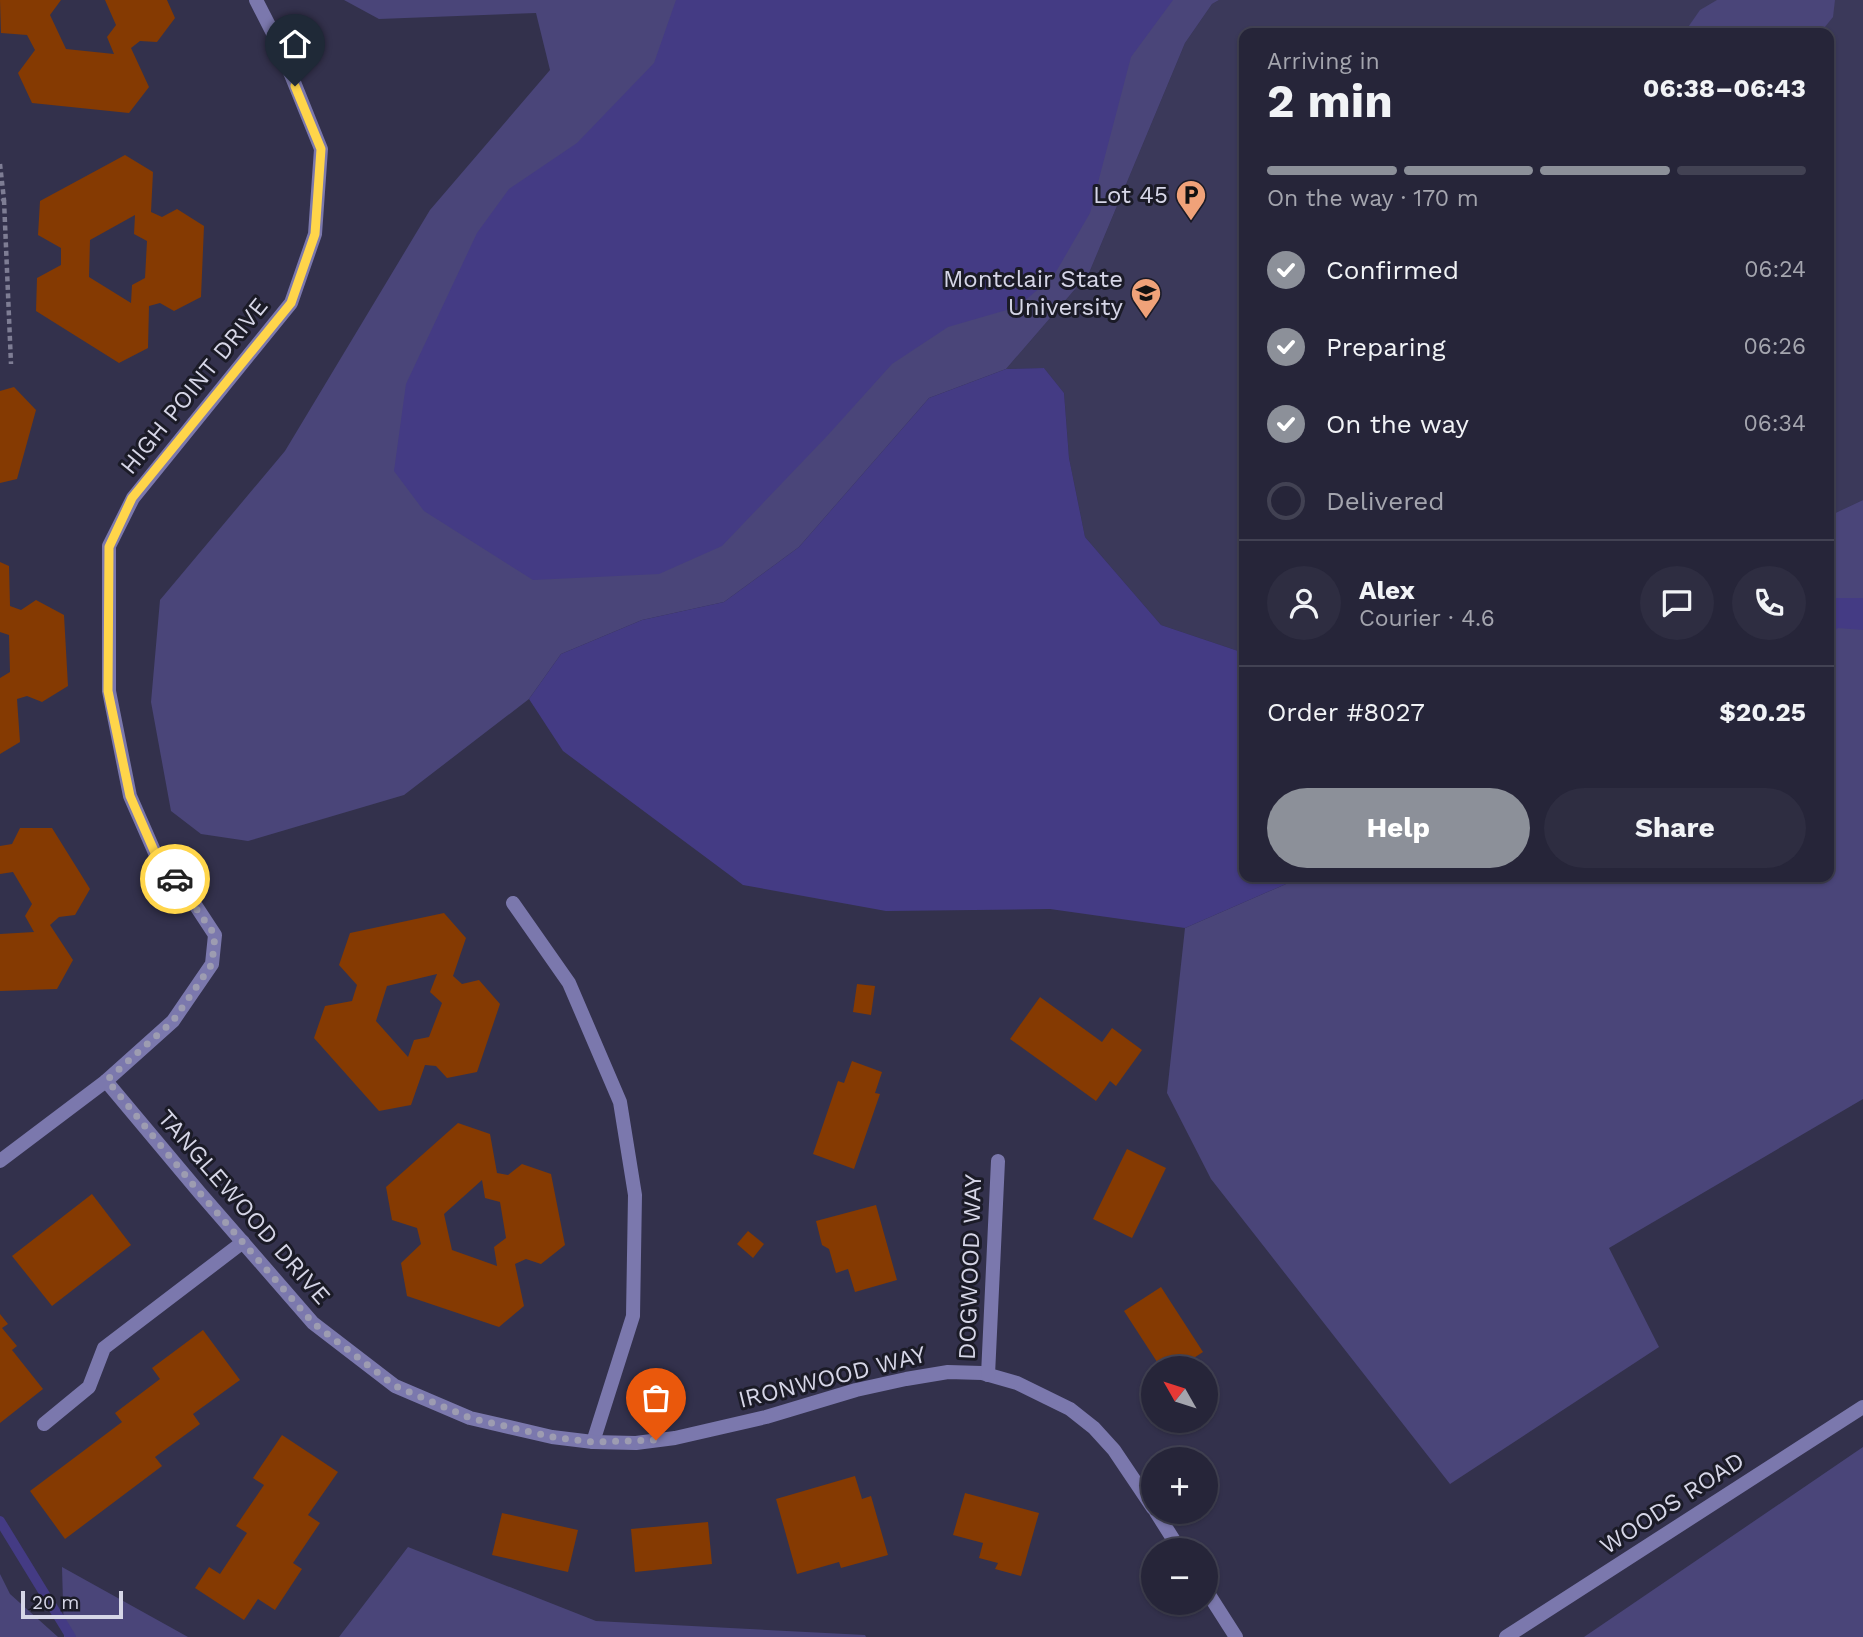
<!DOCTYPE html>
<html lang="en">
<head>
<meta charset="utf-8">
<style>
  :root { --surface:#262539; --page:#2e2d41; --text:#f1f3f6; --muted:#a4a5ae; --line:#424253; --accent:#8c9099 }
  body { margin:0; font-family:"Work Sans",sans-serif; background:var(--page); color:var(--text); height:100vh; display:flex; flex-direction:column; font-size:26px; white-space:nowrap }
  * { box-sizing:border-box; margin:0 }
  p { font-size:23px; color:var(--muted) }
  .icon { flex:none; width:38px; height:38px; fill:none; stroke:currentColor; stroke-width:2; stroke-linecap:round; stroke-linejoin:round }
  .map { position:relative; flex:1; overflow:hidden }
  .side { position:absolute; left:1239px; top:28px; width:595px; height:854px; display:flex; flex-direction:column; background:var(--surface); border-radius:14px; box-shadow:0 2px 5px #0004,0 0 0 2px var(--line) }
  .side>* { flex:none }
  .needle { width:46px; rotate:309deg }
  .controls { position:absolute; left:1141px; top:1356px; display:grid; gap:14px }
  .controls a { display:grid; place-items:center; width:77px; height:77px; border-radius:50%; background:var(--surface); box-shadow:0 2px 5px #0004,0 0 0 2px var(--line); font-size:35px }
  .scale { position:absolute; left:21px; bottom:18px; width:102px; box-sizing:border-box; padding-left:7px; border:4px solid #d6d6e7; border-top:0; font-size:19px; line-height:24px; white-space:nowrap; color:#d6d6e7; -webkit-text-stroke:5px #1b1b27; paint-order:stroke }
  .pin { position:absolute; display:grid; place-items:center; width:60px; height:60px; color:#fff; margin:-72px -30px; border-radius:50% 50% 50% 0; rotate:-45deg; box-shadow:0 0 7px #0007 }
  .pin .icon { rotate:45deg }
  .courier { position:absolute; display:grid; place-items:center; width:70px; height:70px; margin:-35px; border:5px solid #ffd54a; border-radius:50%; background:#fff; color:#222; box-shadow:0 2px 9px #0007 }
  .head em { font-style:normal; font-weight:700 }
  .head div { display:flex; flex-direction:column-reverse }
  .head { display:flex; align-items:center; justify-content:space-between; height:119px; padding:0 28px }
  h1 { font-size:46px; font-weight:700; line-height:52px }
  .bar { display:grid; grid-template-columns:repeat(4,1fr); gap:10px 7px; align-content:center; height:84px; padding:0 28px }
  .bar i { height:9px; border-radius:5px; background:var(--line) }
  .bar .active { background:var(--accent) }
  .bar p { grid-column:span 4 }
  .line { display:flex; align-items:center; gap:18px; padding:0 28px; border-top:2px solid var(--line) }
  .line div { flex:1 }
  .round { display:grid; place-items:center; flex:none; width:74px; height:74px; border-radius:37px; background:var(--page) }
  ol { padding:0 28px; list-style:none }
  li { display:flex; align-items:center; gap:21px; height:77px }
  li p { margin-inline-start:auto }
  li .icon { padding:7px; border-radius:50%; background:var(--accent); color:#fff; stroke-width:4 }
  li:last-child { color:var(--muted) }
  li i { width:38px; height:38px; border:4px solid var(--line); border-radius:50% }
  .action { display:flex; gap:14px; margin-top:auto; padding:14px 28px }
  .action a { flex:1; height:80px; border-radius:42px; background:var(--accent); color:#fff; font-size:28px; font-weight:700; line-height:80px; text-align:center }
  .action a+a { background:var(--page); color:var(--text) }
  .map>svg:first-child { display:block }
  .built { fill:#3b395a }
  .green { fill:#4a4579 }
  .water { fill:#443b84 }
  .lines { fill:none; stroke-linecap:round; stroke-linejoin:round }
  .stream { stroke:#443b84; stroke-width:10 }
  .building { fill:#853a02; fill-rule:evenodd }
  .path { stroke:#7e7d94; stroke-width:4.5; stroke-dasharray:5 3.5; stroke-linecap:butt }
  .lane { stroke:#7b78ad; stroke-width:14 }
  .street { stroke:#7b78ad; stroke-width:14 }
  .done { stroke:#9d9cb1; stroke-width:7; stroke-dasharray:0 12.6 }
  .route { stroke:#ffd54a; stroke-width:9 }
  .labels { text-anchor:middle; stroke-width:6; stroke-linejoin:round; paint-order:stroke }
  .poi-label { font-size:24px; fill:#d6d6e7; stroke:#1b1b27; text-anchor:end }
  .street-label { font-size:24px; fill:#d6d6e7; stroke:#1b1b27 }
</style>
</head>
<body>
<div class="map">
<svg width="1863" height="1637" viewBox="0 0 1863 1637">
  <rect width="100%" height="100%" fill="#33314c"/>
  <polygon class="built" points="1219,0 1863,0 1863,500 1829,516 1829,33 1244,33 1244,653 1161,625 1085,537 1069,458 1064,393 1044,368 1006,369 1089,273 1185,43 1212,4"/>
  <g class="green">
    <polygon points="344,0 1219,0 1212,4 1185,43 1089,273 1006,369 929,398 799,547 724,602 642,620 561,654 529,699 404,795 248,841 201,834 171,811 151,702 160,600 285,451 430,210 550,70 536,13 379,19"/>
    <polygon points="1717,0 1835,0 1833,17 1820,33 1684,33 1700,10"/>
    <polygon points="1863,500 1863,1099 1609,1248 1659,1347 1450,1484 1211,1179 1167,1093 1185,928 1302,877 1829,877 1829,516"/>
    <polygon points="1863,1447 1863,1637 1584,1637"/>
    <polygon points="408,1547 596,1621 865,1635 866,1637 339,1637"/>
    <polygon points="62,1567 188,1637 64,1637"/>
    <polygon points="0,1574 10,1594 58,1637 0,1637"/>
  </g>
  <g class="water">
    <polygon points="676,0 1173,0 1131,57 1090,213 1053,277 1017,307 948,327 892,364 828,435 722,546 659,574 533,580 424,511 394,471 406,384 477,233 509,189 577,143 654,63"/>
    <polygon points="1044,368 1064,393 1069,458 1085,537 1161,625 1244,653 1244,877 1302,877 1185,928 1050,909 886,911 743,885 563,751 529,699 561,654 642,620 724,602 799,547 929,398 1006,369"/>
    <polygon points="1829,593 1836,598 1863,598 1863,630 1838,628 1829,635"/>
  </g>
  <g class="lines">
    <polyline class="stream" points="0,1521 71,1637"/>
  </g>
  <g class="building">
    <polygon points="0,0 61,0 50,15 66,49 114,54 107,37 116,25 105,0 167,0 175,18 157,42 140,41 131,48 149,87 129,113 32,103 18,73 35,50 27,35 1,33"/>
    <path d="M 125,155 L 153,172 L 151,212 L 162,217 L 177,209 L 204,226 L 201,297 L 174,311 L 160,303 L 149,306 L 148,348 L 119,363 L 36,311 L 37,278 L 61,265 L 61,248 L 38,235 L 40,201 ZM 135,215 L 134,234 L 147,241 L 145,278 L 132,285 L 131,303 L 89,277 L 90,240 Z"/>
    <polygon points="14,387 36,410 17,479 0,483 0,391"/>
    <polygon points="0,562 9,566 10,606 21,610 36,600 64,615 68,686 42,702 27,696 17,699 20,742 0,754 0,678 10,672 9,635 0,632"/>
    <polygon points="20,828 52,828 90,889 75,915 59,917 50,925 73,960 57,989 0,991 0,934 34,932 25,916 32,904 13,872 0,874 0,846 12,844"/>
    <path d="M 444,913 L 466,938 L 453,976 L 462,984 L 479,980 L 500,1004 L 477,1072 L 447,1078 L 436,1066 L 425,1065 L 411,1105 L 379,1111 L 314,1038 L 325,1006 L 352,1001 L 357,985 L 339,965 L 350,933 ZM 437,974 L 430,992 L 442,1003 L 429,1037 L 414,1040 L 408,1057 L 376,1021 L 387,986 Z"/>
    <polygon points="857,984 875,986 871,1015 853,1012"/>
    <polygon points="1040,997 1102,1042 1112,1028 1142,1050 1116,1086 1110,1081 1096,1101 1010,1039"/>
    <polygon points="852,1061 882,1072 875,1093 880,1094 854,1169 813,1154 838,1081 844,1083"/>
    <path d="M 458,1123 L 490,1134 L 497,1173 L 508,1175 L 522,1164 L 551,1174 L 565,1245 L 541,1264 L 526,1259 L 515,1264 L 524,1306 L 499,1327 L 407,1296 L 401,1263 L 421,1244 L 417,1228 L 392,1220 L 386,1187 ZM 482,1180 L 485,1198 L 500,1202 L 506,1238 L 494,1247 L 497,1266 L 452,1250 L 444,1214 Z"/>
    <polygon points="1127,1149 1166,1168 1132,1238 1093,1219"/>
    <polygon points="92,1194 131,1245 52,1306 12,1256"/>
    <polygon points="876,1205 897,1280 855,1292 848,1269 836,1273 829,1249 822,1245 816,1221"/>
    <polygon points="748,1231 764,1244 753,1258 737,1244"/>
    <polygon points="1161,1287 1203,1352 1178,1368 1161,1368 1124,1311"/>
    <polygon points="0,1314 8,1324 2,1328 17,1346 12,1350 43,1389 0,1423"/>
    <polygon points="203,1330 240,1380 193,1414 200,1424 155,1457 162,1466 65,1539 30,1491 122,1422 115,1413 160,1379 152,1368"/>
    <polygon points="282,1435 338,1472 308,1515 320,1523 293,1563 302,1569 275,1610 258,1599 244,1620 195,1588 209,1567 220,1574 247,1533 236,1526 264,1485 253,1478"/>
    <polygon points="855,1476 862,1499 871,1496 888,1555 841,1568 839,1562 797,1574 776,1499"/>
    <polygon points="965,1493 1039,1513 1021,1576 995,1569 998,1563 979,1558 983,1543 953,1535"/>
    <polygon points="502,1513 578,1530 568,1572 492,1555"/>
    <polygon points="708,1522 712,1564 635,1572 631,1529"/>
  </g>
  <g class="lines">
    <g class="path">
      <polyline points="0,164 4,200 0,203"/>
      <polyline points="4,200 11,364"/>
    </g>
    <g class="lane">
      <polyline points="513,903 569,983 620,1102 635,1195 633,1316 593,1442"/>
      <polyline points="44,1424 89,1387 104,1348 243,1242"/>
    </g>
    <g class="street">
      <polyline points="106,1081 173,1021 212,964 215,935 194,903 155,853 130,796 109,691 109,546 133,498 291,303 315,234 321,149 279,45 256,0"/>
      <polyline points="0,1161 106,1081 199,1192 313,1323 395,1386 470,1418 552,1437 593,1442 636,1443 675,1438 766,1417 856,1390 906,1379 948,1372 982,1373 1017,1383 1070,1409 1094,1428 1114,1450 1153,1508"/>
      <polyline points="988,1375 998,1161"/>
      <polyline points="1156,1512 1180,1550"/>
      <polyline points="1206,1590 1236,1637"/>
      <polyline points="1506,1637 1863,1407"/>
    </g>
  </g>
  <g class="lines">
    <polyline class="done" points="175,879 215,935 212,964 173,1021 107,1080 199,1192 313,1323 395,1386 470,1418 552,1437 593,1442 656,1440"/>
    <polyline class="route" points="175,879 155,853 130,796 108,691 109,547 132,498 291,303 315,234 321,149 295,86"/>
  </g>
  <defs>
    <g id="parking-pin" transform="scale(1.575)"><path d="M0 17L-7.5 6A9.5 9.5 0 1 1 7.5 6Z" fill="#f0a279" stroke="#1b1b27"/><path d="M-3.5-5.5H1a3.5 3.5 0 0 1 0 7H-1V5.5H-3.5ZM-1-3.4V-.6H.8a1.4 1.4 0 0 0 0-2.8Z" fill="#111"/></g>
    <g id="university-pin" transform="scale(1.575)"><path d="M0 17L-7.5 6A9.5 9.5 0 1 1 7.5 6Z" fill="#f0a279" stroke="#1b1b27"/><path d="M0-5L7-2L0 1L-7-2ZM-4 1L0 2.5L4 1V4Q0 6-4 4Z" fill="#111"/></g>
  </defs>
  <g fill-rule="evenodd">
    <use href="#parking-pin" x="1191" y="195"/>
    <use href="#university-pin" x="1146" y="293"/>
  </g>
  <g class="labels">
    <g class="poi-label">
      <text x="1168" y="203">Lot 45</text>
      <text x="1123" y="287">Montclair State<tspan x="1123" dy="28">University</tspan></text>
    </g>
    <g class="street-label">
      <text transform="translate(194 386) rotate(-51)" y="8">HIGH POINT DRIVE</text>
      <text transform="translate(244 1207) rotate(49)" y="8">TANGLEWOOD DRIVE</text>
      <text transform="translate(970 1267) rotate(-88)" y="8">DOGWOOD WAY</text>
      <text transform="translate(832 1377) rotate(-14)" y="8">IRONWOOD WAY</text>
      <text transform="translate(1672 1503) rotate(-33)" y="8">WOODS ROAD</text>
    </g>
  </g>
</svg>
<div class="controls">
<a><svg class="needle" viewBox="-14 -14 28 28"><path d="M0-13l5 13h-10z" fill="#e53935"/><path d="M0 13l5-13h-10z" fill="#a4a5ae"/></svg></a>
<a>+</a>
<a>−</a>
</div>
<div class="scale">20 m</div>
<div class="pin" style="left:656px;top:1440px;background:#ea580c"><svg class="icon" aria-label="bag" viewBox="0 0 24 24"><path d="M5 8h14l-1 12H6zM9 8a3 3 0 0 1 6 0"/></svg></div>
<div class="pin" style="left:295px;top:86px;background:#1f2937"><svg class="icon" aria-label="home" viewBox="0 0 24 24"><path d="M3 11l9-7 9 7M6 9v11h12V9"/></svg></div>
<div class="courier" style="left:175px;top:879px"><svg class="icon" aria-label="car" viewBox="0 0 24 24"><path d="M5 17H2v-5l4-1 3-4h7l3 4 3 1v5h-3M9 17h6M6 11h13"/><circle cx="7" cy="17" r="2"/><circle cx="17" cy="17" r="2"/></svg></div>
<section class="side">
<div class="head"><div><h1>2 min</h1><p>Arriving in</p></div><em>06:38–06:43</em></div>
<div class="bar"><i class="active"></i><i class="active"></i><i class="active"></i><i></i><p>On the way · 170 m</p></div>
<ol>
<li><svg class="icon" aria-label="check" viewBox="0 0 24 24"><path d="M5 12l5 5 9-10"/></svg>Confirmed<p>06:24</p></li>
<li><svg class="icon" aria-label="check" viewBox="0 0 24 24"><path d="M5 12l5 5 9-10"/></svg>Preparing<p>06:26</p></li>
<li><svg class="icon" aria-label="check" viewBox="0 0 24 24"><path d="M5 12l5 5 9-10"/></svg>On the way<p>06:34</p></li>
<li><i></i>Delivered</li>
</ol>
<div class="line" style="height:126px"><a class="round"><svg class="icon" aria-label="person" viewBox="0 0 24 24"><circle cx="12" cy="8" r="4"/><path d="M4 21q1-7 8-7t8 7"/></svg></a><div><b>Alex</b><p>Courier · 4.6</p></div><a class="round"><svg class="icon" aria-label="chat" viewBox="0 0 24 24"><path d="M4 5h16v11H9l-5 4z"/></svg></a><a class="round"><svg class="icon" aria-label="phone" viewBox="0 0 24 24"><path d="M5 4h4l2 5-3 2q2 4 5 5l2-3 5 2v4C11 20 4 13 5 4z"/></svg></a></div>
<div class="line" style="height:91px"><div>Order #8027</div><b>$20.25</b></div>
<div class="action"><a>Help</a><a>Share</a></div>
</section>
</div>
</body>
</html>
